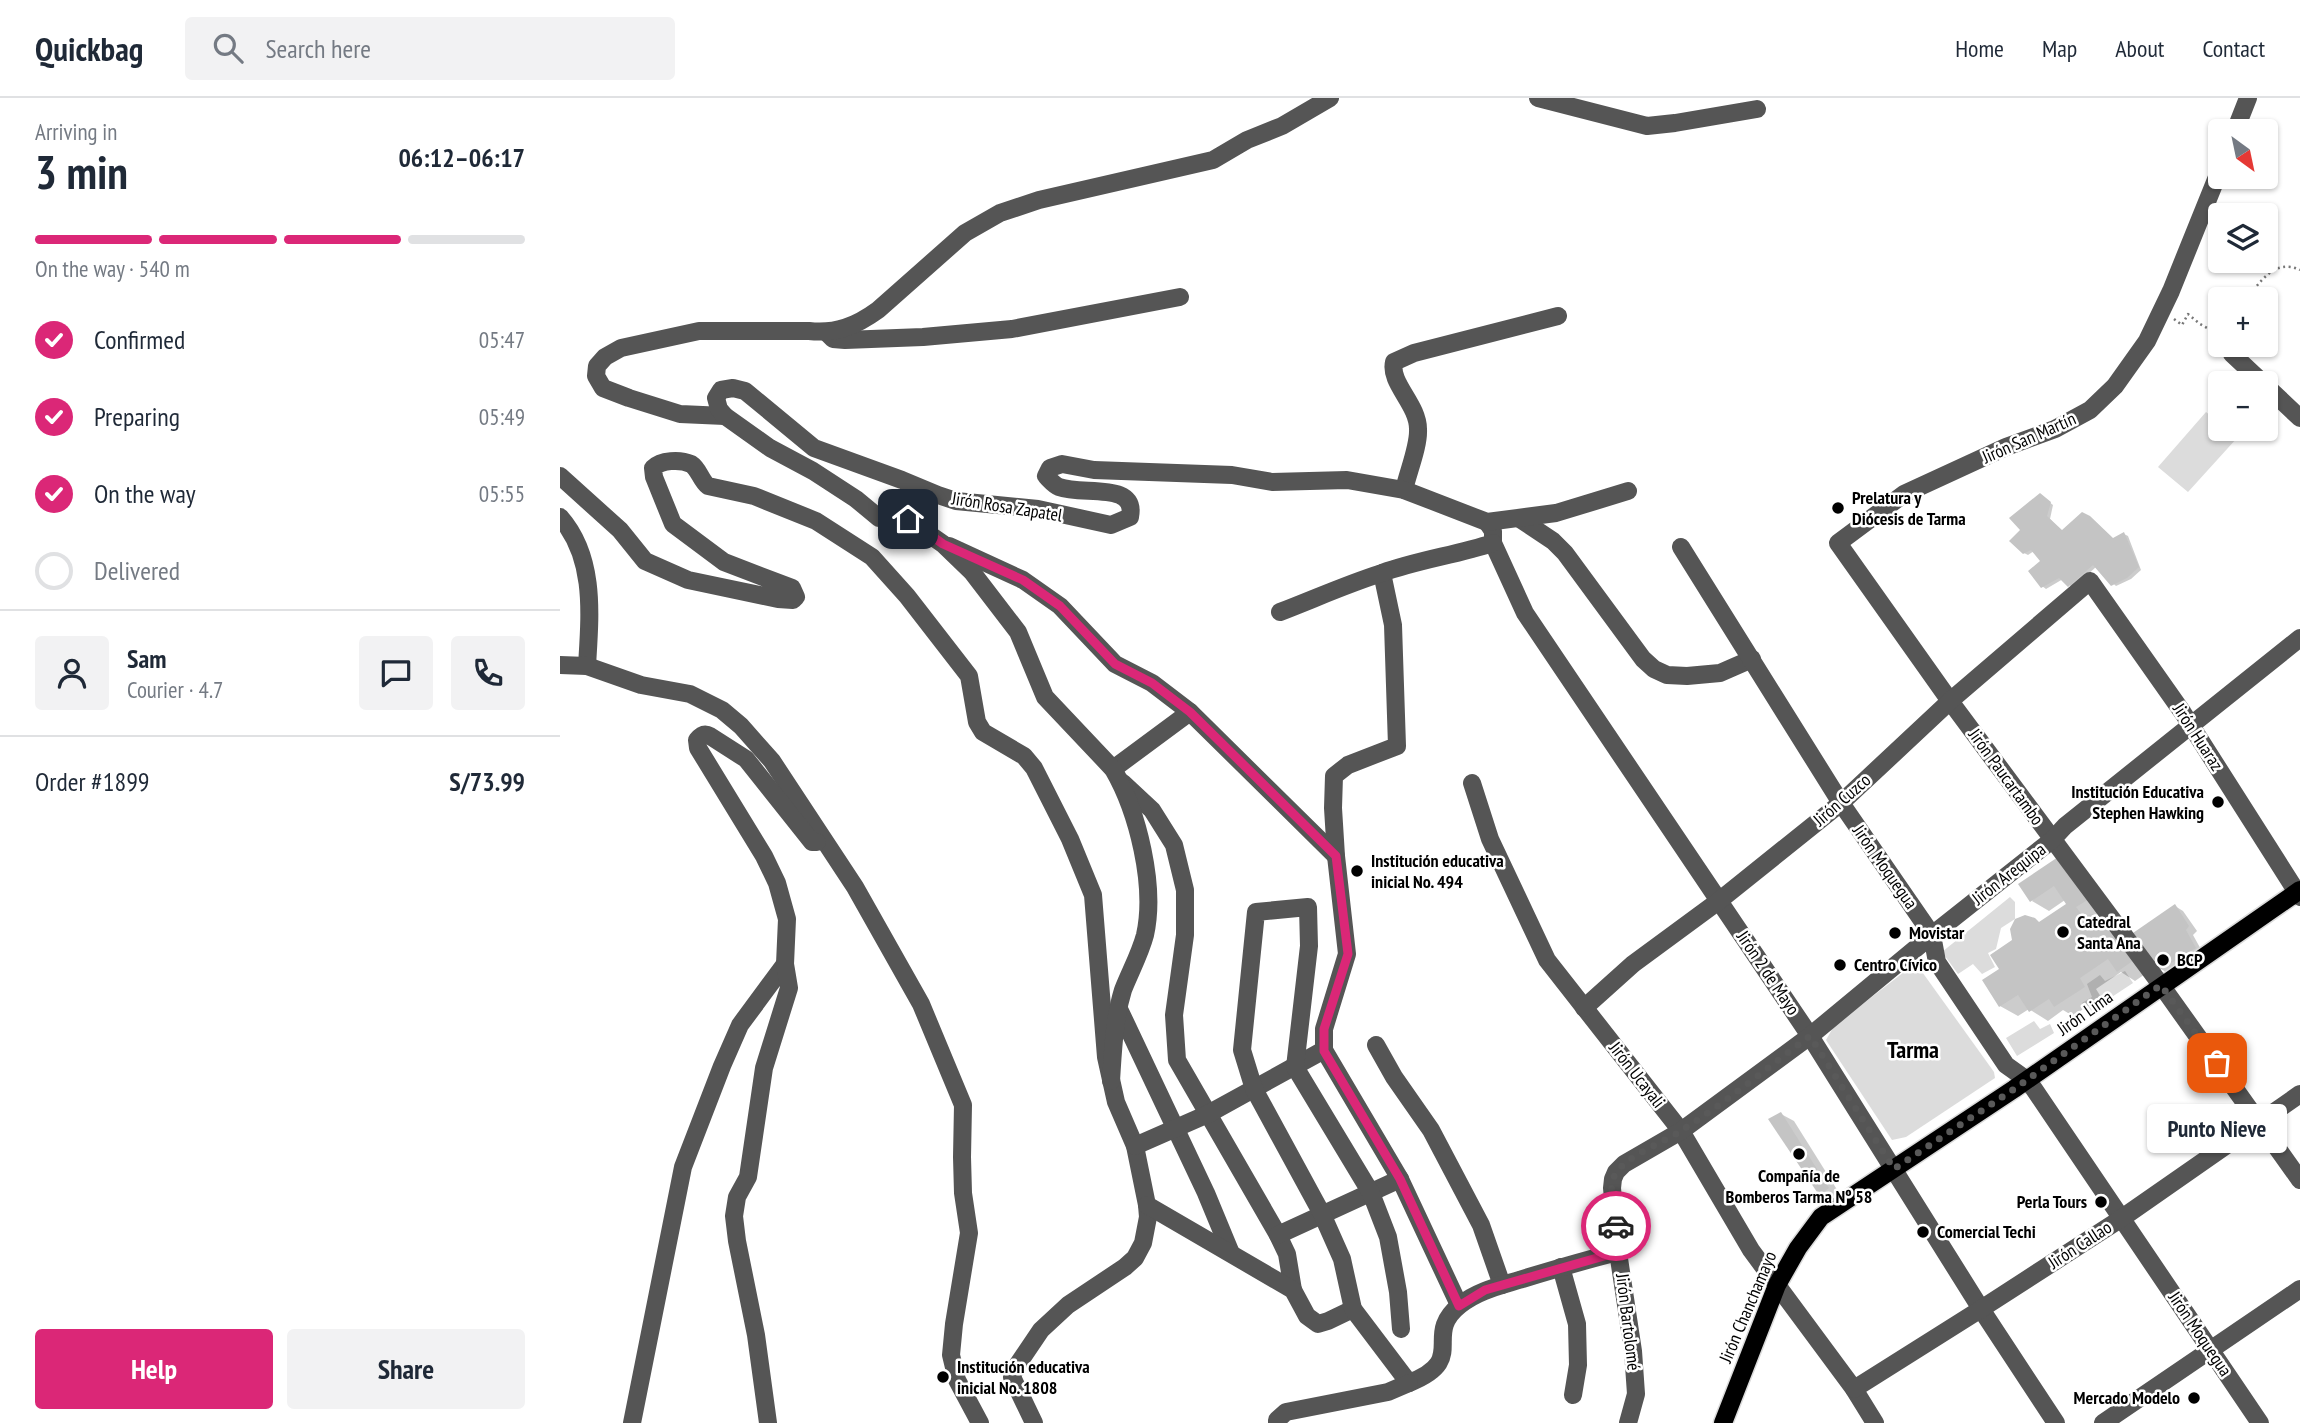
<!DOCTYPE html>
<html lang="en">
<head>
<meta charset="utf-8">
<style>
  :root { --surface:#fff; --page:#f2f2f3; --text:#1f2937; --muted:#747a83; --line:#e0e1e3; --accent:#db2777 }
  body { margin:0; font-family:"PT Sans Narrow",sans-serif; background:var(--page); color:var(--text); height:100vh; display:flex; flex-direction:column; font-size:26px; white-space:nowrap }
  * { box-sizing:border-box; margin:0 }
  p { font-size:23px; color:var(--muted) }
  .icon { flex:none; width:38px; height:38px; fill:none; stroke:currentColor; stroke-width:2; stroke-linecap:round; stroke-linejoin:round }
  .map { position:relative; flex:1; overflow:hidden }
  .side { display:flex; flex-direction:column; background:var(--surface); width:560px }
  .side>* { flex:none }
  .needle { width:46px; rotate:147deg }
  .fabs { position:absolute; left:1648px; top:21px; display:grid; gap:14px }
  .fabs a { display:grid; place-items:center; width:70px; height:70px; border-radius:7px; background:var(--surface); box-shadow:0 2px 5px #0004; font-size:35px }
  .pin { position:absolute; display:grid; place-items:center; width:60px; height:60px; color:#fff; margin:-30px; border-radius:14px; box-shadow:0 4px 10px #0006 }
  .courier { position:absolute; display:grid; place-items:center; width:70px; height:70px; margin:-35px; border:5px solid #db2777; border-radius:50%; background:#fff; color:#222; box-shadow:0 2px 9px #0007 }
  .bubble { position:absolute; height:49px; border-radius:7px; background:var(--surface); box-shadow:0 2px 5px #0004; font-size:23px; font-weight:700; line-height:49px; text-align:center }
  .overview em { font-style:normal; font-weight:700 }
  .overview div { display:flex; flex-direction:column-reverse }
  .overview { display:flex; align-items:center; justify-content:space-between; height:119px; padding:0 35px }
  h1 { font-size:46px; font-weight:700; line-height:52px }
  .bar { display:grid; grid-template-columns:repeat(4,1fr); gap:10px 7px; align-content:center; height:84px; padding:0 35px }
  .bar i { height:9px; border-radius:5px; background:var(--line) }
  .bar .on { background:var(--accent) }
  .bar p { grid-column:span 4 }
  .line { display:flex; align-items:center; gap:18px; padding:0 35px; border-top:2px solid var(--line) }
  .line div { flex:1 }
  .round { display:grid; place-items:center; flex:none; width:74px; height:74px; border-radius:7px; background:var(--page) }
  ol { padding:0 35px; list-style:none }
  li { display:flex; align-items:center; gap:21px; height:77px }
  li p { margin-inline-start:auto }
  li .icon { padding:7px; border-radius:50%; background:var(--accent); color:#fff; stroke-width:4 }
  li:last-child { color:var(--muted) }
  li i { width:38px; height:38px; border:4px solid var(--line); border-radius:50% }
  .cta { display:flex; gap:14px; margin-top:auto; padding:14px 35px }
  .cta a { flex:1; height:80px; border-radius:7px; background:var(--accent); color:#fff; font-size:28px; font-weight:700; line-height:80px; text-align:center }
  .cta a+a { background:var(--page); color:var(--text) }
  header { display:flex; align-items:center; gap:42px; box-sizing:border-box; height:98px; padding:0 35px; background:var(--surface); border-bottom:2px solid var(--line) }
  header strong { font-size:33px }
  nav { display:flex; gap:38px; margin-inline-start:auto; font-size:24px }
  .search { width:490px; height:63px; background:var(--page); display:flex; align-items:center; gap:18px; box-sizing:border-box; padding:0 24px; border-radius:7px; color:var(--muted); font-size:26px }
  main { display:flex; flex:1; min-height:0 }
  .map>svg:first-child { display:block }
  .green { fill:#dcdcdc }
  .shadow { fill:#0003 }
  .building { fill:#c4c4c4 }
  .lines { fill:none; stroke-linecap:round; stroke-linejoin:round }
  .major-casing { stroke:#dbdbdb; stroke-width:21 }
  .path { stroke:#777; stroke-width:2.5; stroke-dasharray:2 3.5; stroke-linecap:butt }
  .minor { stroke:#555; stroke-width:18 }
  .major { stroke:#000; stroke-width:18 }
  .done { stroke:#595959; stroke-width:7; stroke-dasharray:0 12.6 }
  .route { stroke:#db2777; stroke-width:9 }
  .poi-dot { fill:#000; stroke:#fff; stroke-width:2.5 }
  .labels { text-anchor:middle; stroke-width:5; stroke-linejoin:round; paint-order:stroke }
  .street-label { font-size:18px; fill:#000; stroke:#fff }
  .poi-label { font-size:18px; font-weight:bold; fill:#000; stroke:#fff; text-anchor:start }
  .district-label { font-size:24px; font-weight:bold; fill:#000; stroke:#fff }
</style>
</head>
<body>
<header>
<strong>Quickbag</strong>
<div class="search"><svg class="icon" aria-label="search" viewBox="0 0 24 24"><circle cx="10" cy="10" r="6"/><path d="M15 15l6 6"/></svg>Search here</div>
<nav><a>Home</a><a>Map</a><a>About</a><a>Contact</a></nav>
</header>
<main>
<section class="side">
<div class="overview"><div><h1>3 min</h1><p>Arriving in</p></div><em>06:12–06:17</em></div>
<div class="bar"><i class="on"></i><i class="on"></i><i class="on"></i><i></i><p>On the way · 540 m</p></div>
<ol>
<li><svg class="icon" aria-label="check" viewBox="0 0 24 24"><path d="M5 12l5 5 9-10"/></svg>Confirmed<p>05:47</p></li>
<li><svg class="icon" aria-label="check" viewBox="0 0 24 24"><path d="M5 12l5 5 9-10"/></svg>Preparing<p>05:49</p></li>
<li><svg class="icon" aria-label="check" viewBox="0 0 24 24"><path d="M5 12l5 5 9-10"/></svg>On the way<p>05:55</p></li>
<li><i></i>Delivered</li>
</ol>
<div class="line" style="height:126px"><a class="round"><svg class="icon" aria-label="person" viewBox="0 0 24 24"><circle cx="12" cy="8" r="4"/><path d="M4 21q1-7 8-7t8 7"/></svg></a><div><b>Sam</b><p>Courier · 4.7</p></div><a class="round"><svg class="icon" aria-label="chat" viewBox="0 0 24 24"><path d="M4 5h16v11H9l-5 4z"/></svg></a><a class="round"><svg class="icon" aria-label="phone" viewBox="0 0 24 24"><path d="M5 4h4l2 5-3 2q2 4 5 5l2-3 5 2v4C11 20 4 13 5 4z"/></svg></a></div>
<div class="line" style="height:91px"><div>Order #1899</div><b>S/73.99</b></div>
<div class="cta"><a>Help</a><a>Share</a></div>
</section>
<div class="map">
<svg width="1740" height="1325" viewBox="0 0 1740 1325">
  <rect width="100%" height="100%" fill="#fff"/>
  <g class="green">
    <polygon points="1646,314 1661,326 1661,331 1666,331 1677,340 1628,394 1598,369"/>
    <polygon points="1450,799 1455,804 1455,821 1441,830 1436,851 1428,855 1435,869 1422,876 1413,866 1398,876 1382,854"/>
    <polygon points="1348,871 1360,871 1434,974 1435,980 1346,1039 1332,1042 1266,942 1274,928"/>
    <polygon points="1565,873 1573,885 1529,914 1522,905 1532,899 1527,886 1540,877 1545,883"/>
    <polygon points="1474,923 1480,931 1490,926 1494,935 1457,958 1446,940"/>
  </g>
  <g class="shadow">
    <polygon points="1484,400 1493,407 1490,421 1502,434 1554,442 1564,436 1568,438 1581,472 1571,481 1556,488 1536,469 1513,490 1503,481 1486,491 1482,488 1483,463 1474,453 1468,457 1464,455 1462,432"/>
    <polygon points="1501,760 1546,811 1534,819 1591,872 1575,883 1561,874 1536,891 1541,899 1513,918 1503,912 1488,923 1469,911 1458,918 1440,908 1442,872 1480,825 1508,806 1505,802 1489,813 1472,803"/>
    <polygon points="1615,808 1623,813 1637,833 1633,837 1643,855 1609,876 1601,871"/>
    <polygon points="1221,1016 1234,1023 1281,1098 1273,1103 1260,1096"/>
  </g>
  <g class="building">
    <polygon points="1480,395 1491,404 1487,418 1502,432 1522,414 1530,418 1553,440 1564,434 1579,469 1567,480 1551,488 1533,467 1508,489 1499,480 1481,490 1468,473 1480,463 1471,452 1463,456 1449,443 1460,432 1449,420"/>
    <polygon points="1501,757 1529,801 1516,809 1523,818 1533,816 1542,821 1574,862 1557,874 1548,861 1520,880 1525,889 1494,909 1489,901 1469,914 1458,897 1439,909 1422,882 1439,871 1430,857 1452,842 1450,831 1455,821 1465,817 1475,820 1479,824 1506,806 1494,788 1470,804 1458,786"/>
    <polygon points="1615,806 1629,828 1626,832 1636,850 1600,872 1573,835"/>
    <polygon points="1221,1014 1269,1090 1259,1097 1208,1021"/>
  </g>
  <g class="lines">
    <g class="major-casing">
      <polyline id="major" points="1163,1325 1217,1187 1238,1150 1261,1119 1454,991 1740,792"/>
    </g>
    <g class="path">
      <path d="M 1687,201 C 1700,183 1716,160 1740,172"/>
      <polyline points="1614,221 1622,227 1628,216 1640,226 1661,238"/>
    </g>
    <g class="minor">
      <polyline points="978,0 1087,28 1115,25 1197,11"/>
      <polyline points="1675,33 1688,0"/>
      <polyline points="1661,69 1611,193 1587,243 1555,288 1530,312 1495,331 1446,349 1344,396 1278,445 1390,603 1601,887 1740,1082"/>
      <polyline points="267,235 273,241 285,242 363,239 452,231 620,199"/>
      <polyline points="1672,256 1703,285"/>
      <polyline points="1706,288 1740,320"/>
      <path d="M 165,318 L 120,316 L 69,300 L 43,290 L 36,278 L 37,268 L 45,259 L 61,250 L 139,233 L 249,233 C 276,236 296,228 318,212 L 405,135 L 440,115 L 479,102 L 653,62 L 687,42 L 722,28 L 770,0"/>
      <path d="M 0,378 L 60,432 L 85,463 L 128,482 L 218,501 L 233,502 L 236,499 L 232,490 L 164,464 L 113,426 L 94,379 L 93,370 C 101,362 120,361 131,366 C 139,371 141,383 148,388 L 194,398 L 256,423 L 312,459 L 347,498 L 409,578 L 417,624 L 423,634 L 464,658 L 474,670 L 510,741 L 533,797 L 546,959 L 556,1004 L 575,1048 L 587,1107 L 588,1119 L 583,1145 L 575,1160 L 565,1169 L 508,1207 L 481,1232 L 456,1269 L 452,1279 L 474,1325"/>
      <path d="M 844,392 C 848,374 859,348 858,331 C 858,306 829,285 834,264 L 854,255 L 998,218"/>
      <path d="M 0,419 C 36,460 30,517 27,568"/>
      <polyline points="960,421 993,443 1005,455 1083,561 1094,571 1107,577 1127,578 1160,575 1192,561"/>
      <polyline points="927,424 933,433 933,445 965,515 1250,938 1421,1211 1496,1325"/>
      <polyline points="389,448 463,482 500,508 555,566 592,585 630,614 776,758"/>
      <polyline points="1121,449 1281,705 1372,837 1377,864 1446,967 1467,982 1474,991 1700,1325"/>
      <polyline points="822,475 833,527 837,648 788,667 774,678 773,710 776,758 787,856 764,931 764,952 840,1081 899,1207"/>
      <path d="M 720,514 C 754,501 787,486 822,475 C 858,462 896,457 933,445"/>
      <polyline points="0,567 27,568 81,587 130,596 162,612 181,628 212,663 295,789 361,906 403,1007 402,1059 403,1095 409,1135 394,1226 391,1257 397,1282 420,1325"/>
      <polyline points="553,671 630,614"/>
      <polyline points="563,685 592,712 614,747 625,792 625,837 614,917 617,962 718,1137 727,1156 733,1192"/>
      <polyline points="912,685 930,741 987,862 1121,1033 1191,1152 1294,1291 1315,1325"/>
      <polyline points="1024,910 1073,866 1160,802 1281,705 1390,603 1530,483 1623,615 1740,799"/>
      <polyline points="559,911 646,1095 670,1153"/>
      <polyline points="816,947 834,979 871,1032 921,1127 942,1187"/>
      <path d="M 551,983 C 553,953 554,921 563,892 C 570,874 580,856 585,837 C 596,788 578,714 553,671 L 485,599 L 458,534 L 412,474 L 383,446 L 347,421 L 319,420 L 296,401 L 253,373 L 210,350 L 165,318 L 159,311 L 156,300 L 161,292 L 173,290 L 185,293 L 254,350 L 342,382 L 378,397 L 396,403 L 478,411 L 551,427 L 570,419 C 577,383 523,398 499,389 C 494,387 490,382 486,378 L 490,370 L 502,366 L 534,372 L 672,377 L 712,384 L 787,382 L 844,392 L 927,424 L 996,415 L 1068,393"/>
      <polyline points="575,1048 648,1016 764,952"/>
      <polyline points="587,1107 733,1192 747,1218 758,1226 768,1223 793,1211"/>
      <polyline points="718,1137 840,1081"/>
      <polyline points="1001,1169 1017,1226 1018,1267 1013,1297"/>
      <path d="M 841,1231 L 838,1194 L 828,1139 L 811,1095 L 735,969 L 749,848 L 748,809 L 696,814 L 682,952 L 694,991 L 762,1116 L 782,1161 L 793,1211 L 849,1285 C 910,1261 861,1238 900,1207 C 917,1193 939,1188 959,1182 C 992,1172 1025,1162 1058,1154"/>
      <polyline points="1294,1291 1421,1211 1562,1120 1740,996"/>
      <polyline points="72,1325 123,1069 162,968 180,927 225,866"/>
      <path d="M 208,1325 L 196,1237 L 177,1143 L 174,1118 L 177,1099 L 188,1079 L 204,970 L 229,890 L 225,866 L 227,821 L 217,785 L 204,758 L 138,650 L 137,642 C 141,637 145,635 150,638 L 186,661 L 252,744 L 257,744"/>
      <polyline points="717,1325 717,1322 726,1314 828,1294 849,1285"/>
      <polyline points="1068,1325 1076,1296 1073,1253 1058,1154 1052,1090 1053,1081 1056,1074 1064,1066 1121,1033 1250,938 1372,837 1492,742 1505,728 1740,540"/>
      <polyline points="1543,1325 1740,1191"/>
    </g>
    <use href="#major" class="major"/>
  </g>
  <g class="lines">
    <path class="done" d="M 1056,1128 C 1054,1113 1047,1088 1056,1075 C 1067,1058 1102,1045 1119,1034 C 1164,1006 1207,970 1250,938 L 1334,1071 L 1454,991 L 1601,887 L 1657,965"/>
    <polyline class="route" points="348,421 383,446 463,482 500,508 555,566 592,585 630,614 776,758 788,856 764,931 764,953 840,1081 899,1208 925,1192 1058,1154 1056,1128"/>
  </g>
  <g class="poi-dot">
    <circle cx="1278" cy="410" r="7"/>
    <circle cx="1658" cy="704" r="7"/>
    <circle cx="797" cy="773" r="7"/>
    <circle cx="1503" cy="834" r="7"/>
    <circle cx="1335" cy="835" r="7"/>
    <circle cx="1603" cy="862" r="7"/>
    <circle cx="1280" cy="867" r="7"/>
    <circle cx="1239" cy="1056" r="7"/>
    <circle cx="1541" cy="1104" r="7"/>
    <circle cx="1363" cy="1134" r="7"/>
    <circle cx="383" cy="1279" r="7"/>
    <circle cx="1634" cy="1300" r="7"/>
  </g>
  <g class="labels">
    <g class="street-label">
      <text transform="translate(1469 340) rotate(-24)" y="6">Jirón San Martín</text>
      <text transform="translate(447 409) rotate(9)" y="6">Jirón Rosa Zapatel</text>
      <text transform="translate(1638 639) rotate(57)" y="6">Jirón Huaraz</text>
      <text transform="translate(1446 679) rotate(54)" y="6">Jirón Paucartambo</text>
      <text transform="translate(1282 702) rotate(-41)" y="6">Jirón Cuzco</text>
      <text transform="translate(1325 769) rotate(55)" y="6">Jirón Moquegua</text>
      <text transform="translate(1449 776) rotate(-38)" y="6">Jirón Arequipa</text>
      <text transform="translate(1208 875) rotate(56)" y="6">Jirón 2 de Mayo</text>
      <text transform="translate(1525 915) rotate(-35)" y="6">Jirón Lima</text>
      <text transform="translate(1077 977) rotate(52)" y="6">Jirón Ucayali</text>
      <text transform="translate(1520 1147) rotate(-33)" y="6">Jirón Callao</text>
      <text transform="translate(1188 1209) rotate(-67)" y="6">Jirón Chanchamayo</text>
      <text transform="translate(1068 1224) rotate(83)" y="6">Jirón Bartolomé</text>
      <text transform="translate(1640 1236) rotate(56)" y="6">Jirón Moquegua</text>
    </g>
    <g class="poi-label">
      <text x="1292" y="406">Prelatura y<tspan x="1292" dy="21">Diócesis de Tarma</tspan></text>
      <text x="1644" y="700" text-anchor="end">Institución Educativa<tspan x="1644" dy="21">Stephen Hawking</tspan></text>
      <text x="811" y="769">Institución educativa<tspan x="811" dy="21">inicial No. 494</tspan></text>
      <text x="1517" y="830">Catedral<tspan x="1517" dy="21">Santa Ana</tspan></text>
      <text x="1349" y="841">Movistar</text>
      <text x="1617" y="868">BCP</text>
      <text x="1294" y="873">Centro Cívico</text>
      <text x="1239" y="1084" text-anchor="middle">Compañía de<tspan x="1239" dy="21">Bomberos Tarma Nº 58</tspan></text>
      <text x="1527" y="1110" text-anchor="end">Perla Tours</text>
      <text x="1377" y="1140">Comercial Techi</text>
      <text x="397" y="1275">Institución educativa<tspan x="397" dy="21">inicial No. 1808</tspan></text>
      <text x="1620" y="1306" text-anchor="end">Mercado Modelo</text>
    </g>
    <g class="district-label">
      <text x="1353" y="960">Tarma</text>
    </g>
  </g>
</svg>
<div class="fabs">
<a><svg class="needle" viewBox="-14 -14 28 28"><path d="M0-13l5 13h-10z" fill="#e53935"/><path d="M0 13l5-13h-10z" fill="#747a83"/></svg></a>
<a><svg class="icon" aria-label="layers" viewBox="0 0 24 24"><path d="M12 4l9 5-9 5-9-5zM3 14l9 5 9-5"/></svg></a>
<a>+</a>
<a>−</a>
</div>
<div class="pin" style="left:1657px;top:965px;background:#ea580c"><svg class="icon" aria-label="bag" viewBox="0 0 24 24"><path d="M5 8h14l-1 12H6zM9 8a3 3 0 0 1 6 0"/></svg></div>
<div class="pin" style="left:348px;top:421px;background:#1f2937"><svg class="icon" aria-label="home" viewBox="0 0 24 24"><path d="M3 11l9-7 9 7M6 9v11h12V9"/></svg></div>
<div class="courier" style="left:1056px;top:1128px"><svg class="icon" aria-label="car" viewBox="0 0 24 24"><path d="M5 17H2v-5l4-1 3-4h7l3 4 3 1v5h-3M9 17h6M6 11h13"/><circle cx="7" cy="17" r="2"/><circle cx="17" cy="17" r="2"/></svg></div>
<div class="bubble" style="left:1587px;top:1006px;width:140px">Punto Nieve</div>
</div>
</main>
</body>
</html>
